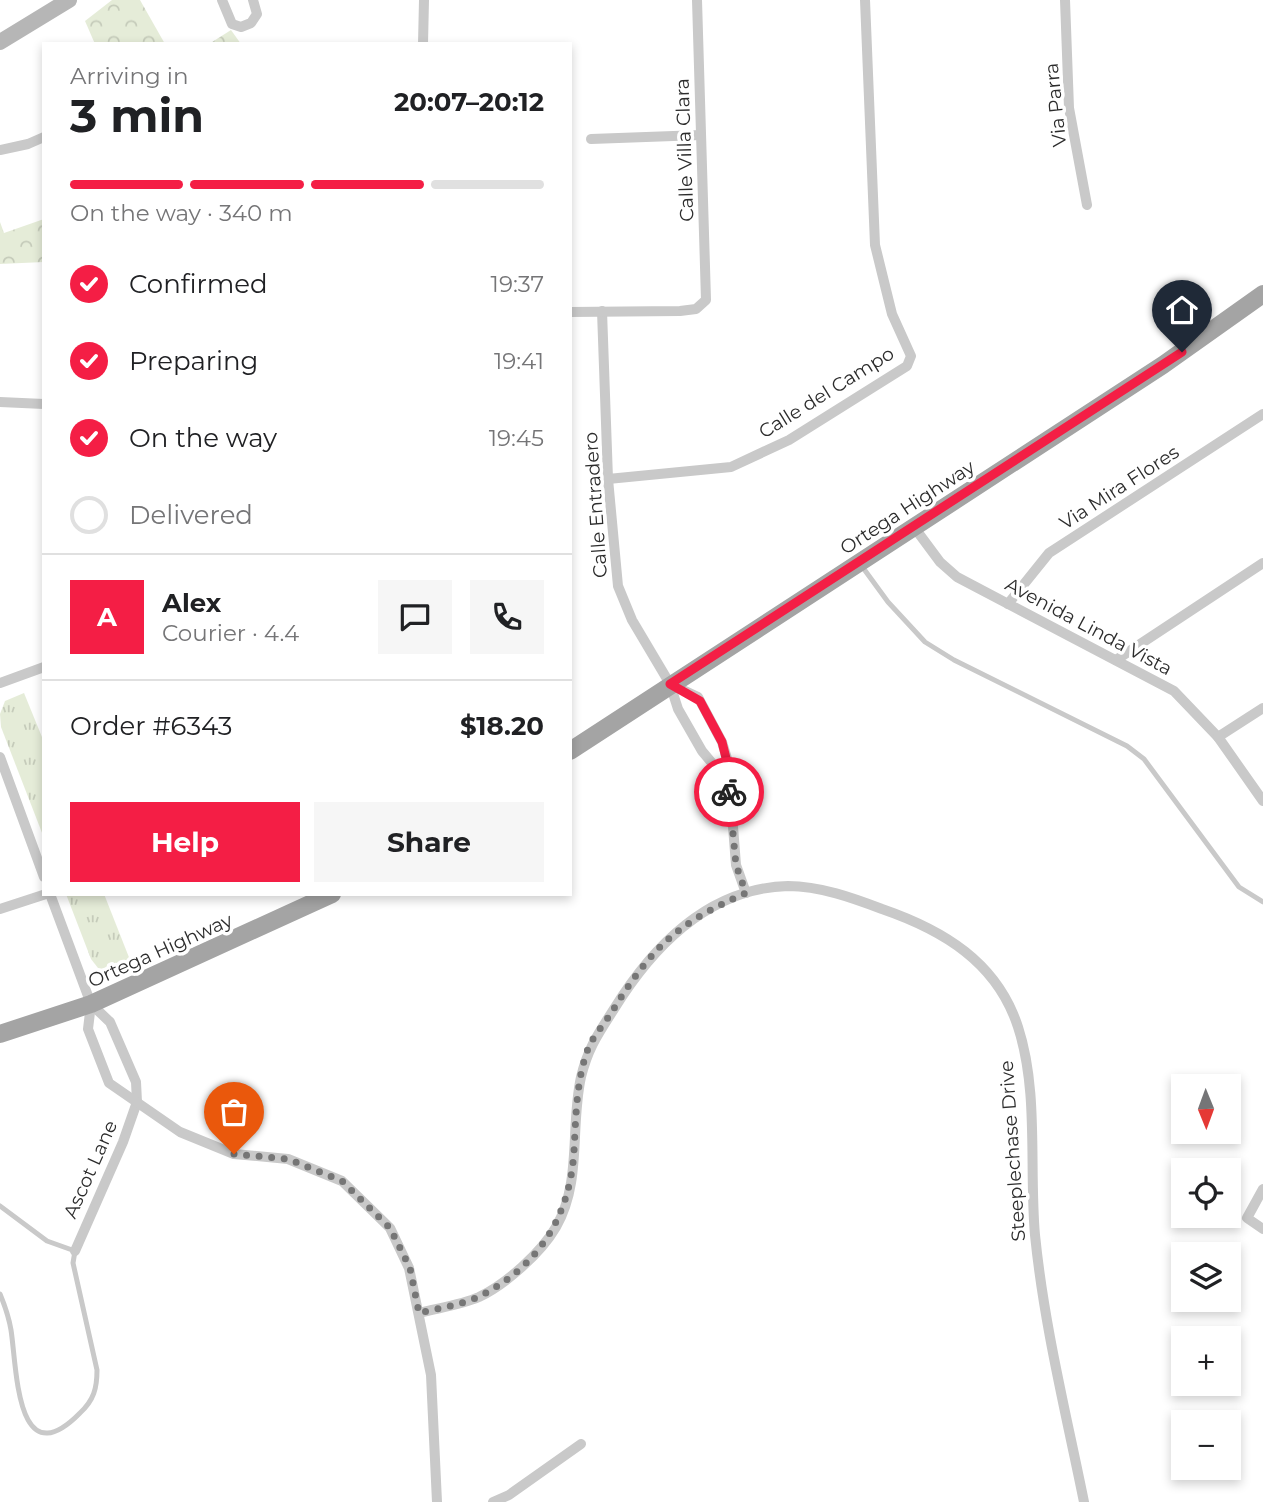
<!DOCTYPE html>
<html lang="en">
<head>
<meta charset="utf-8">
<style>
  :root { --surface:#fff; --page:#f6f6f6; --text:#202124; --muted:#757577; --line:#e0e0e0; --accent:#f41e45 }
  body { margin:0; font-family:Montserrat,sans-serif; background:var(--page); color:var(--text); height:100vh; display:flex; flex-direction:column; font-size:26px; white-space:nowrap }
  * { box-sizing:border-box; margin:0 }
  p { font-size:23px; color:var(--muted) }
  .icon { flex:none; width:38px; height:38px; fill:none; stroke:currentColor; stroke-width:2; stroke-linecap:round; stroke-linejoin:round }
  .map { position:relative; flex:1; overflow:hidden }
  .sheet { position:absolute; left:42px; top:42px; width:530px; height:854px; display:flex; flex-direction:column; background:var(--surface); border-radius:0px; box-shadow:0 4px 10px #0003 }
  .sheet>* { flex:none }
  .needle { width:46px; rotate:179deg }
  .fabs { position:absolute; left:1171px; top:1074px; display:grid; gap:14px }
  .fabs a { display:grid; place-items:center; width:70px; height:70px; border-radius:0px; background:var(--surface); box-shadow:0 4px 10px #0003; font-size:35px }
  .pin { position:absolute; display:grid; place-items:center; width:60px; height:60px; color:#fff; margin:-72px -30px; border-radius:50% 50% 50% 0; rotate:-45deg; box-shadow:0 0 7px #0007 }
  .pin .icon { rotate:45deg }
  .courier { position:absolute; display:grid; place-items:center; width:70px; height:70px; margin:-35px; border:5px solid #f41e45; border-radius:50%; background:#fff; color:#222; box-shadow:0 2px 9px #0007 }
  .overview em { font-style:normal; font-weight:700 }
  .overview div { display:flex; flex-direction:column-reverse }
  .overview { display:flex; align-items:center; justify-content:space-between; height:119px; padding:0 28px }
  h1 { font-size:46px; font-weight:700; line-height:52px }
  .bar { display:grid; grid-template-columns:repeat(4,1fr); gap:10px 7px; align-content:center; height:84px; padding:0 28px }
  .bar i { height:9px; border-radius:5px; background:var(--line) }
  .bar .current { background:var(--accent) }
  .bar p { grid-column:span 4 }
  .line { display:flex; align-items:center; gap:18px; padding:0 28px; border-top:2px solid var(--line) }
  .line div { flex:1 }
  .round { display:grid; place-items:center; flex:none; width:74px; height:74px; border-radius:0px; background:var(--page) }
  ol { padding:0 28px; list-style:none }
  li { display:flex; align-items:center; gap:21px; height:77px }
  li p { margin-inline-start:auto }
  li .icon { padding:7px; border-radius:50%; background:var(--accent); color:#fff; stroke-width:4 }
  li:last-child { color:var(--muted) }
  li i { width:38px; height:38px; border:4px solid var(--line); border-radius:50% }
  .action { display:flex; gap:14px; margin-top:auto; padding:14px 28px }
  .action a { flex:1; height:80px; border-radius:0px; background:var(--accent); color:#fff; font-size:28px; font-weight:700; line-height:80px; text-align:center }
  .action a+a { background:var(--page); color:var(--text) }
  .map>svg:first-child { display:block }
  .grass { fill:url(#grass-tufts) }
  .forest { fill:url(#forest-crowns) }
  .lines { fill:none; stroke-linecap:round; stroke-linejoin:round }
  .lane { stroke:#c9c9c9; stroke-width:5 }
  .street { stroke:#c9c9c9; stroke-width:10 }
  .secondary { stroke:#b6b6b6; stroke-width:16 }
  .primary { stroke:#a4a4a4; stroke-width:18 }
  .done { stroke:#767676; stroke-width:7; stroke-dasharray:0 12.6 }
  .route { stroke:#f41e45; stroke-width:9 }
  .labels { text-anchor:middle; stroke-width:7; stroke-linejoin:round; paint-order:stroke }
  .street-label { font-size:19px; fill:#2c2c2c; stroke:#fff }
</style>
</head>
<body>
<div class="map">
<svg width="1263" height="1502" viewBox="0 0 1263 1502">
  <defs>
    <pattern id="grass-tufts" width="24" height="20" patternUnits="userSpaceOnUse" patternTransform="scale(1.75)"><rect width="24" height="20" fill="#e5ecd8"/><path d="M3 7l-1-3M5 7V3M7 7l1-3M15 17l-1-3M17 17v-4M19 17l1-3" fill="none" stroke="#c5cbba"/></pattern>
    <pattern id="forest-crowns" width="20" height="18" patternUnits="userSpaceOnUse" patternTransform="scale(1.75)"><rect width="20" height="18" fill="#e5ecd8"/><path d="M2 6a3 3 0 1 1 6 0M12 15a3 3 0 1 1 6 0" fill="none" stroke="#c5cbba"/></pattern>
  </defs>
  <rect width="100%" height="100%" fill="#fff"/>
  <g class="grass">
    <polygon points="24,693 44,742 44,838 1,727 0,714 5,701"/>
    <polygon points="66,894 104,894 132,965 117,971 98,968 91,959"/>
  </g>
  <g class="forest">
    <polygon points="112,0 140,0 165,44 95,44 85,21"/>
    <polygon points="231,30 241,44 209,44"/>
    <polygon points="44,219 44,262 0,264 0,222 4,233"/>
  </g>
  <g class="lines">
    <g class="lane">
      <polyline points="861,565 888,602 925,642 954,660 1127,746 1144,759 1239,887 1263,902"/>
      <path d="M 0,1206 L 47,1241 L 75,1251 L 73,1263 L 97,1370 C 97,1388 94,1400 80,1413 C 16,1478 17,1368 11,1330 C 9,1318 5,1306 0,1294"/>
    </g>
    <g class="street">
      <polyline points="222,0 232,24 241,27 251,23 257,14 253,0"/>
      <polyline points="1065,0 1069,108 1087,205"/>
      <polyline points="423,44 424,0"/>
      <polyline points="591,139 701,135"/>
      <polyline points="0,150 28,144 44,137"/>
      <polyline points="602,311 608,479 618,586 632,620 670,684 678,709 702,751 727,781"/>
      <polyline points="570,312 680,311 696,309 706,300 697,0"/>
      <polyline points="0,402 44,404"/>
      <polyline points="608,479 731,467 789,440 907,366 911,356 892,314 875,245 865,0"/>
      <polyline points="914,527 940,562 957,577 1174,691 1218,737 1263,801"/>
      <polyline points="1008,604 1049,553 1263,414"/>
      <polyline points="1116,660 1263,563"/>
      <polyline points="0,683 44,667"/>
      <polyline points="670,684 698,697 722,742 728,762 736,865 746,893"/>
      <polyline points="1218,737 1263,708"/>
      <polyline points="0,757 44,877"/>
      <polyline points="50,894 91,1004 110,1022 136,1082 137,1102 123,1142 75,1251"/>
      <polyline points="0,909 46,894"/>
      <polyline points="91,1004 88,1029 109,1083 180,1132 234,1154 288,1159 342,1181 390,1228 409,1268 431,1375 437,1502"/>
      <polyline points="1263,1189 1247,1218 1263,1229"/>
      <path d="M 419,1313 C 438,1308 461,1305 479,1297 C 506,1284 541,1253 556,1227 C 582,1182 570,1127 581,1077 C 588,1048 598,1034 614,1009 C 653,946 708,888 788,886 C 820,886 853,898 882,909 C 943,930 997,962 1018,1027 C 1039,1091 1029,1168 1035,1235 C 1044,1325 1066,1413 1084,1502"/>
      <polyline points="493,1502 509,1495 581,1444"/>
    </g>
    <polyline class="secondary" points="0,42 69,0"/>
    <g class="primary">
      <polyline points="570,751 1163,365 1263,294"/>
      <polyline points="0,1034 91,1004 332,894"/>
    </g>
  </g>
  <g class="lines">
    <path class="done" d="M 234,1154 L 288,1159 L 342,1181 L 390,1228 L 410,1268 L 419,1313 C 438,1308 462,1305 480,1296 C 539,1266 570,1216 574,1151 C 576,1117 576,1079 589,1046 C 595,1034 606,1022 613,1010 C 653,946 676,924 746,893 L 736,865 L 729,792"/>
    <polyline class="route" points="729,792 727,762 722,742 700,701 670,684 1182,352"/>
  </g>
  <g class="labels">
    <g class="street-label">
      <text transform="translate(1055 105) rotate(-96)" y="7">Via Parra</text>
      <text transform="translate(684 150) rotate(-92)" y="7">Calle Villa Clara</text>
      <text transform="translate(826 392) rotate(-32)" y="7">Calle del Campo</text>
      <text transform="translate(1119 487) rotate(-33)" y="7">Via Mira Flores</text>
      <text transform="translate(595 505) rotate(-94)" y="7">Calle Entradero</text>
      <text transform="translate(907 507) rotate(-33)" y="7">Ortega Highway</text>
      <text transform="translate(1089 626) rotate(28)" y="7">Avenida Linda Vista</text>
      <text transform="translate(160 950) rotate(-24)" y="7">Ortega Highway</text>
      <text transform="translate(1012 1151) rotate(-94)" y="7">Steeplechase Drive</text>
      <text transform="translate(90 1169) rotate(-66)" y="7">Ascot Lane</text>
    </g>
  </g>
</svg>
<div class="fabs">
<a><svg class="needle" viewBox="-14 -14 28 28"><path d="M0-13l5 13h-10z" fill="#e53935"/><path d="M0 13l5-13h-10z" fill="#757577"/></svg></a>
<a><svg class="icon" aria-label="locate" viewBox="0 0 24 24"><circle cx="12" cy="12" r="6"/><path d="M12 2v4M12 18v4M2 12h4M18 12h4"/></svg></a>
<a><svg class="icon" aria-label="layers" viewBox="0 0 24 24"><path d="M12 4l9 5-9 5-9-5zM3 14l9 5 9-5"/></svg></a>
<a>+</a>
<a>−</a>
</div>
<div class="pin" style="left:234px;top:1154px;background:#ea580c"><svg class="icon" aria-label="bag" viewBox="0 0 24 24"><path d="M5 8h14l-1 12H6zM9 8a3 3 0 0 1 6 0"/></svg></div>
<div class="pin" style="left:1182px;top:352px;background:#1f2937"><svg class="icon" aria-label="home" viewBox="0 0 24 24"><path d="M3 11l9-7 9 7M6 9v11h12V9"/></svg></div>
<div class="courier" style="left:729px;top:792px"><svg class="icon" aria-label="bike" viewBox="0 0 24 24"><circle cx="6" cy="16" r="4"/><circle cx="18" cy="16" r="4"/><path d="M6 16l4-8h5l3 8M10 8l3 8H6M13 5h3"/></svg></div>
<section class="sheet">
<div class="overview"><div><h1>3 min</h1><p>Arriving in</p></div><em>20:07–20:12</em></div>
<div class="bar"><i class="current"></i><i class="current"></i><i class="current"></i><i></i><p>On the way · 340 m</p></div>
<ol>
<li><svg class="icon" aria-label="check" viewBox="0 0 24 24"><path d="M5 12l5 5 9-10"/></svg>Confirmed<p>19:37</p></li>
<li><svg class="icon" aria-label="check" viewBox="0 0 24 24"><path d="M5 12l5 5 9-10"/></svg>Preparing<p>19:41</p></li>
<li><svg class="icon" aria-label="check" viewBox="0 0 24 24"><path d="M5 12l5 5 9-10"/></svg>On the way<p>19:45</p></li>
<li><i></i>Delivered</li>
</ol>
<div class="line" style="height:126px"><b class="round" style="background:var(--accent);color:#fff">A</b><div><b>Alex</b><p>Courier · 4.4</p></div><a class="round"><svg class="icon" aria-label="chat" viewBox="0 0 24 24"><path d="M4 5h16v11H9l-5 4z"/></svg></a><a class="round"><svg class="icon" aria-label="phone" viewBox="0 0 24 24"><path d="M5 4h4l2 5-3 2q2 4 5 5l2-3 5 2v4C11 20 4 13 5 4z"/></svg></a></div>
<div class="line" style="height:91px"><div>Order #6343</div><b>$18.20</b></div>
<div class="action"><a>Help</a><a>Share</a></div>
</section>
</div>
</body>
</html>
